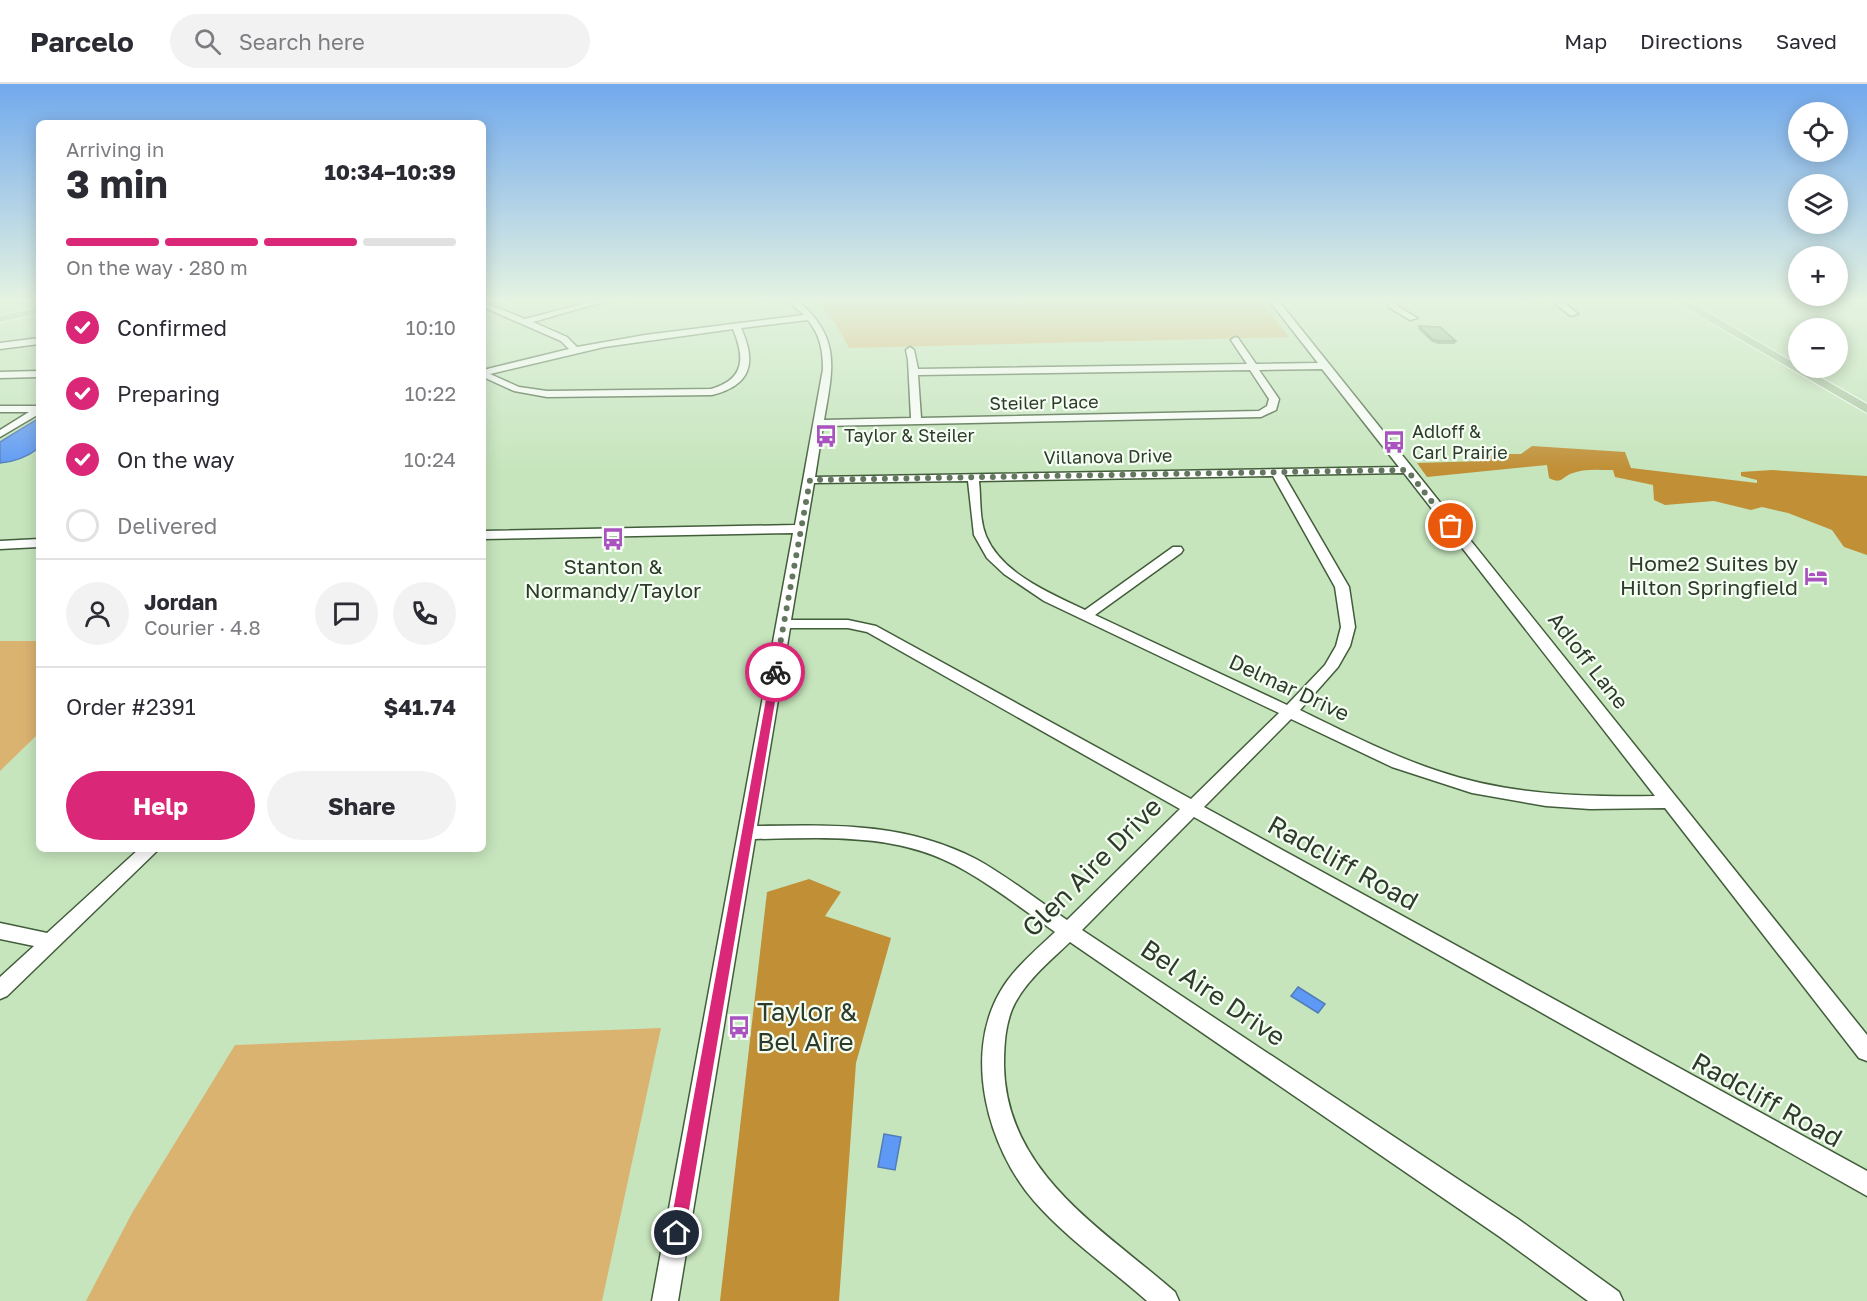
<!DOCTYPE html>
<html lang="en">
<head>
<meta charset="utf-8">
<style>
  :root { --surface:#fff; --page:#f2f2f3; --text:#2b2b33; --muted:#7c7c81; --line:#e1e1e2; --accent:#db2777 }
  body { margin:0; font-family:"Golos Text",sans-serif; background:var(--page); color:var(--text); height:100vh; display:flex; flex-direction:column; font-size:22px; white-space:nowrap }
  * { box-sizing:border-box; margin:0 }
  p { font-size:20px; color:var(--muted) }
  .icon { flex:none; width:33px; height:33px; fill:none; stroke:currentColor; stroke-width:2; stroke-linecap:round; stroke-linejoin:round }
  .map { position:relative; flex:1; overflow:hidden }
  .panel { position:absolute; left:36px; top:36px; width:450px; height:732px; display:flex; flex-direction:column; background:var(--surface); border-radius:9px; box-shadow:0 3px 15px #0003 }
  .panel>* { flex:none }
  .controls { position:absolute; left:1788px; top:18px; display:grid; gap:12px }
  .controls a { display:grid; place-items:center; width:60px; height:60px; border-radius:50%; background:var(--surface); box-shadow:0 3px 15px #0003; font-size:30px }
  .pin { position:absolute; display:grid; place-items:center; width:51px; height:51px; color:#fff; margin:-26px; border:3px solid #fff; border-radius:50%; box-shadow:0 2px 6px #0007 }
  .courier { position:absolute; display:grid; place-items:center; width:60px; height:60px; margin:-30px; border:4px solid #db2777; border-radius:50%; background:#fff; color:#222; box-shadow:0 2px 8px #0007 }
  .head em { font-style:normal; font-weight:700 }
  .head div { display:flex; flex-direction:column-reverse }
  .head { display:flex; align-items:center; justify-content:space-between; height:102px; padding:0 30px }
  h1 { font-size:39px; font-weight:700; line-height:45px }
  .bar { display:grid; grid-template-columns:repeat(4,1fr); gap:9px 6px; align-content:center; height:72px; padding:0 30px }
  .bar i { height:8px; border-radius:4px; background:var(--line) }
  .bar .on { background:var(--accent) }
  .bar p { grid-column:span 4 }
  .line { display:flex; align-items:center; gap:15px; padding:0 30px; border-top:2px solid var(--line) }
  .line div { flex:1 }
  .round { display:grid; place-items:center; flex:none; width:63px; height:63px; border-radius:32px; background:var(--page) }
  ol { padding:0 30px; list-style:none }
  li { display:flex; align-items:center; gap:18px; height:66px }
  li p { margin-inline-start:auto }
  li .icon { padding:6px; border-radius:50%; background:var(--accent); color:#fff; stroke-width:4 }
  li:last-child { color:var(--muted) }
  li i { width:33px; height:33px; border:3px solid var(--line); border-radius:50% }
  .action { display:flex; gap:12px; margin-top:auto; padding:12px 30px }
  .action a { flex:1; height:69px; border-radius:36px; background:var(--accent); color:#fff; font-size:24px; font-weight:700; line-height:69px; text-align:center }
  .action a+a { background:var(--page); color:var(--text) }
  header { display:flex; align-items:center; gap:36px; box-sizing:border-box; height:84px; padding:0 30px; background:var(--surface); border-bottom:2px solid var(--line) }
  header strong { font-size:28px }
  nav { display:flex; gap:33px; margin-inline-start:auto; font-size:21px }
  .search { width:420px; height:54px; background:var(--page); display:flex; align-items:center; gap:15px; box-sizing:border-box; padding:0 21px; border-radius:33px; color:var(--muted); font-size:22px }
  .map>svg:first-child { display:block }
  .green { fill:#dbb371 }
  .forest { fill:#c08f36 }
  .water { fill:#5e99f5; stroke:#507db8; stroke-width:1.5 }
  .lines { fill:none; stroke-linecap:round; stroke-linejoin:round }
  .minor-casing { stroke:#425d3a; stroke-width:3 }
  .major-casing { stroke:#fff; stroke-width:2 }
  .minor { fill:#fff; fill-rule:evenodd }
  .major { fill:#aac5a2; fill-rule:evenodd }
  .wall { fill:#819b7a }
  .building { fill:#96b48e; stroke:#697e63; stroke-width:1.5 }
  .route { fill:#db2777 }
  .done { stroke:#63765e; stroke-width:6; stroke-dasharray:0 10.8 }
  .labels { text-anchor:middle; stroke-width:4.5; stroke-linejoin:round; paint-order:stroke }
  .far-street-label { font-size:18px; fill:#2e3b2b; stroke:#f5fef2 }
  .far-poi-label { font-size:18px; fill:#2e3b2b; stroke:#f5fef2; text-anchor:start }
  .poi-label { font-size:21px; fill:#2e3b2b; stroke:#f5fef2; text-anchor:end }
  .street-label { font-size:21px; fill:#2e3b2b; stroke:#f5fef2 }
  .near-street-label { font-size:26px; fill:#2e3b2b; stroke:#f5fef2 }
  .near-poi-label { font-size:26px; fill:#2e3b2b; stroke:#f5fef2; text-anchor:start }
</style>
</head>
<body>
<header>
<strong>Parcelo</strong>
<div class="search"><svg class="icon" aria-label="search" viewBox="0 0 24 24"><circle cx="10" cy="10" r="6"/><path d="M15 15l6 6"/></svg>Search here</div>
<nav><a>Map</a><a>Directions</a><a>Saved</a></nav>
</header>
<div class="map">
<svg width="1867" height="1217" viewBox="0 0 1867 1217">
  <rect width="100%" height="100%" fill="#c6e5bd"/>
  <g class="green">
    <path d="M 812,215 L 1259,215 L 1289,253 L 849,264 C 839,244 830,228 812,215 Z"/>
    <polygon points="0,557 39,557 39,649 0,687"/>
    <polygon points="661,944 602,1217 86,1217 132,1129 235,961"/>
  </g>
  <g class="forest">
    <path d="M 1532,362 L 1625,368 L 1631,384 L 1757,399 L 1757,396 L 1741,392 L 1741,388 L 1772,386 L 1867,392 L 1867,471 L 1844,463 L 1832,446 L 1788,429 L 1762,423 L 1751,426 L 1714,417 L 1665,421 L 1654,416 L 1653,401 L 1615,393 L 1613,386 C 1598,386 1584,384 1570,390 C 1561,395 1560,400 1549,394 L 1547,381 L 1427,393 L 1417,379 L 1483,377 L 1494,370 L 1521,370 Z"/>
    <polygon points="809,795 841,808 825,832 891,854 856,979 839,1217 720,1217 767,808"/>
  </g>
  <g class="water">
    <path d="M 39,334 L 39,364 C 27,373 15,378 0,379 L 0,358 Z"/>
    <polygon points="1298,903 1325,920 1318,929 1291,912"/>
    <polygon points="884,1050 901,1053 895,1086 878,1083"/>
  </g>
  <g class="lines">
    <g class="minor-casing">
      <g id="minor">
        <path d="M 601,215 L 624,215 L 588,222 L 533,238 L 567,253 L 577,263 L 645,251 L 804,231 L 786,215 L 795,215 C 842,252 833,284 824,336 L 911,334 L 908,276 L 906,266 L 910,263 L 914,266 L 918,285 L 1247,280 L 1231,256 L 1235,253 L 1238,254 L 1256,280 L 1318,279 L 1268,215 L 1277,215 L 1867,951 L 1867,977 L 1859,974 L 1665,724 L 1590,725 L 1546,722 L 1472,709 L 1392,683 L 1291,635 L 1204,723 L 1867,1087 L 1867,1112 L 1194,733 L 1082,846 L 1518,1135 L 1619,1208 L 1623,1217 L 1588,1217 L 1500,1153 L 1070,858 C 1051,876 1027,896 1015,919 C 1005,938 1004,962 1004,982 C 1006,1089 1103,1145 1175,1208 L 1179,1217 L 1147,1217 C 1111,1185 1065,1153 1034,1117 C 988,1064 963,972 1000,908 C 1013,885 1036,866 1055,848 C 1025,827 996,804 964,786 C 899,748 827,754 755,755 L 678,1217 L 652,1217 L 793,449 L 483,455 L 483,447 L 795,441 L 823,285 C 823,266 820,251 808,236 L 741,244 C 757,279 751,301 712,311 L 547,313 L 514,307 L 483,293 L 483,286 L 569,265 L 561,257 L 483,223 L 483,218 L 525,235 ZM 733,245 C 745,274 745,295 711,305 L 547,307 L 519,303 L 490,290 L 604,263 ZM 1322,285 L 1399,383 L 815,393 L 823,342 L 1261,333 L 1276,326 L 1279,315 L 1259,286 ZM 1250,286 L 1269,315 L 1267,322 L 1259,327 L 921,334 L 918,291 ZM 1404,389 L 1655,712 C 1582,713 1508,711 1438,687 C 1390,671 1345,648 1300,626 L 1338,583 L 1350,562 L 1355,543 L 1349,503 L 1284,391 ZM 1273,392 L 1335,503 L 1341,543 L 1336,562 L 1325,581 L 1287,621 L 1095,531 L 1181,469 L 1183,466 L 1181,463 L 1173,463 L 1085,526 C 1050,509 1002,490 986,452 C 979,435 981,415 979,397 ZM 968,397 L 974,451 L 987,474 L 1004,490 L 1044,517 L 1279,629 L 1191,715 L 876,542 L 848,536 L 791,536 L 814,399 ZM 790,544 L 848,544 L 867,548 L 1180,725 L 1067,836 C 1037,816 1007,792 976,775 C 903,738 835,741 757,742 Z"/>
        <polygon points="1386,215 1394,215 1396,221 1417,234 1410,236 1390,224"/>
        <polygon points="1549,215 1559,215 1578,230 1571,232"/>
        <polygon points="39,254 39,260 0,265 0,259"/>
        <polygon points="39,287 39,293 0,294 0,288"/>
        <polygon points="0,322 39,322 39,330 0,353 0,346 29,328 0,328"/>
        <polygon points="39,455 39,463 0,465 0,457"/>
        <polygon points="139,765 159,765 7,912 0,915 0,893 34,862 0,855 0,839 47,849"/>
      </g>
    </g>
    <g class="major-casing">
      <g id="major">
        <polygon points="1671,215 1684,215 1798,281 1798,284 1804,284 1867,320 1867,329"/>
        <polygon points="39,223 39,229 0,238 0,232"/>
      </g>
    </g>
    <use href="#minor" class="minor"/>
    <use href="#major" class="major"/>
  </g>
  <polygon class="wall" points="1419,242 1456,257 1455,260 1438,260 1432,258 1418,245"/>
  <polygon class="building" points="1419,242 1440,243 1456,257 1439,257 1433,256"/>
  <linearGradient id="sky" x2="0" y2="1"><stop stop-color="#71a9ed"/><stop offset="0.56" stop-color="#e5f3e1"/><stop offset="1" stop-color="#e5f3e1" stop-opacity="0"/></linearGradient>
  <rect width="1867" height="386" fill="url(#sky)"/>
  <polygon class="route" points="775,585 780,588 685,1149 682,1154 677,1157 671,1154 669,1149 771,588"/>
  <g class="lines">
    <polyline class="done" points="775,588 810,396 1407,386 1451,442"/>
  </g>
  <defs>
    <g id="bus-bare" transform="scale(1.8)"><path d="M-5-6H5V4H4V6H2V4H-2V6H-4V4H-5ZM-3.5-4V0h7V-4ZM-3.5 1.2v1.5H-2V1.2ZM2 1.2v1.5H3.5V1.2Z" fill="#a952c0" stroke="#f5fef2" stroke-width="2.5" paint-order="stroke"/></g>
    <g id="hotel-bare" transform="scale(1.8)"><path d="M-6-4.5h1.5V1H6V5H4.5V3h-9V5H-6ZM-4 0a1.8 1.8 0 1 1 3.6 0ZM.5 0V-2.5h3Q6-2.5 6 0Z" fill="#a952c0" stroke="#f5fef2" stroke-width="2.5" paint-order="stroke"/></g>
  </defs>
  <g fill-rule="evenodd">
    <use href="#bus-bare" x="826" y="352"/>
    <use href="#bus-bare" x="1394" y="358"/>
    <use href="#bus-bare" x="613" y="455"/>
    <use href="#hotel-bare" x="1816" y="492"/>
    <use href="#bus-bare" x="739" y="943"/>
  </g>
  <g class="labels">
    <g class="far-street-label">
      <text transform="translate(1044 319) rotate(-1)" y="6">Steiler Place</text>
      <text transform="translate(1108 373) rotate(-1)" y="6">Villanova Drive</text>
    </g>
    <g class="far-poi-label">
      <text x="1412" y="354">Adloff &amp;<tspan x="1412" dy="21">Carl Prairie</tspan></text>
      <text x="844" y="358">Taylor &amp; Steiler</text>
    </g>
    <g class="poi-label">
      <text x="1798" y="487">Home2 Suites by<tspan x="1798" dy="24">Hilton Springfield</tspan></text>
      <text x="613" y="490" text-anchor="middle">Stanton &amp;<tspan x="613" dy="24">Normandy/Taylor</tspan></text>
    </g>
    <g class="street-label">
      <text transform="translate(1588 577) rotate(52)" y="7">Adloff Lane</text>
      <text transform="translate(1289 604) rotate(25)" y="7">Delmar Drive</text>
    </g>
    <g class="near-street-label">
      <text transform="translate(1343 779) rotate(29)" y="9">Radcliff Road</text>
      <text transform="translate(1092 783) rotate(-45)" y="9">Glen Aire Drive</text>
      <text transform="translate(1213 909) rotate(34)" y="9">Bel Aire Drive</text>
      <text transform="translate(1767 1016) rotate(29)" y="9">Radcliff Road</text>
    </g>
    <g class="near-poi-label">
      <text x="757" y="937">Taylor &amp;<tspan x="757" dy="30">Bel Aire</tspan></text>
    </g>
  </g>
</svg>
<div class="controls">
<a><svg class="icon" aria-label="locate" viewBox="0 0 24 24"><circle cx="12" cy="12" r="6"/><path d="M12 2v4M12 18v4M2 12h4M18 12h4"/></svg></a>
<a><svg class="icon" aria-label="layers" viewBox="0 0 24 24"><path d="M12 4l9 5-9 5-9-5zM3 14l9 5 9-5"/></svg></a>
<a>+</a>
<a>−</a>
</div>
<div class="pin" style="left:1451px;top:442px;background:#ea580c"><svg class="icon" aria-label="bag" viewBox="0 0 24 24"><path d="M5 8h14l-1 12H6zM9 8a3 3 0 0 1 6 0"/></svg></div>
<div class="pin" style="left:677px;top:1149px;background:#1f2937"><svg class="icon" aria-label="home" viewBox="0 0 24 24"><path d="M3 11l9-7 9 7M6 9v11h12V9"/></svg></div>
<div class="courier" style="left:775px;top:588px"><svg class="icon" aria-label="bike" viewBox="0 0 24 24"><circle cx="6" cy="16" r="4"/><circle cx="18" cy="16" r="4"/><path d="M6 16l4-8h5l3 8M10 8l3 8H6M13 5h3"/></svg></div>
<section class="panel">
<div class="head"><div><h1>3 min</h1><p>Arriving in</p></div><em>10:34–10:39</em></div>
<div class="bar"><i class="on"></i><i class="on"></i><i class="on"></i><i></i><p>On the way · 280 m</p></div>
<ol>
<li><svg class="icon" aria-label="check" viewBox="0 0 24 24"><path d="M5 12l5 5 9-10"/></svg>Confirmed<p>10:10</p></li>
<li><svg class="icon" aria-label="check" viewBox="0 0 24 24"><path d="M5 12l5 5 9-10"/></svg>Preparing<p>10:22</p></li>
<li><svg class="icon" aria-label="check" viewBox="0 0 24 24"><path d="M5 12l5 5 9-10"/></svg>On the way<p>10:24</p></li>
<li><i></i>Delivered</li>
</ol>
<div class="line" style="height:108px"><a class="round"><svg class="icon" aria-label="person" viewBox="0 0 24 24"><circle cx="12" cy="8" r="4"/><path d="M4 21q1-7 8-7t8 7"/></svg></a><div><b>Jordan</b><p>Courier · 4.8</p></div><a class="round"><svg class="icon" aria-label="chat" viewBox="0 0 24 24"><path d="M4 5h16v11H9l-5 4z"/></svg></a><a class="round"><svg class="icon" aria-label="phone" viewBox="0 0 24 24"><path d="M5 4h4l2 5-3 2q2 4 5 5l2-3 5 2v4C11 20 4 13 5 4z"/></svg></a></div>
<div class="line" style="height:78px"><div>Order #2391</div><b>$41.74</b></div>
<div class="action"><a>Help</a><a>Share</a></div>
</section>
</div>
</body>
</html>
